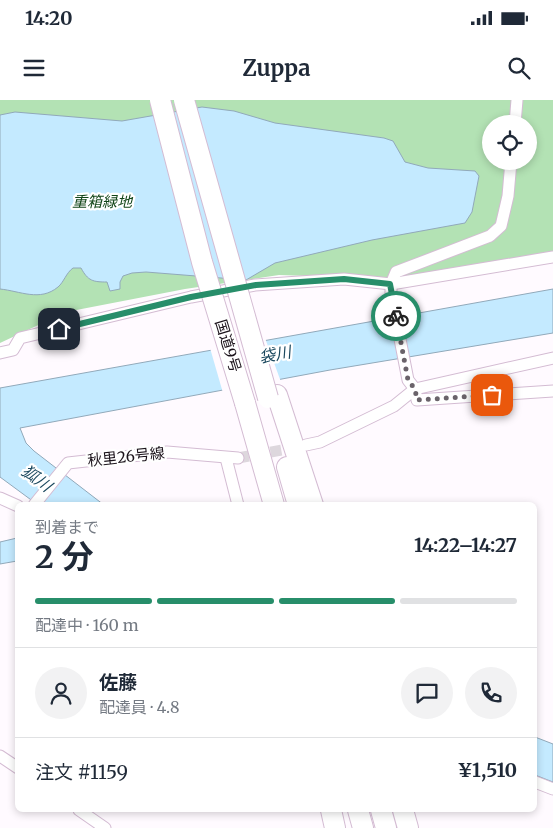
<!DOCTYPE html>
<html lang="ja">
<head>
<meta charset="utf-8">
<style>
  :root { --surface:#fff; --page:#f2f2f3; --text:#1f2937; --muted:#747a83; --line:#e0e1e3; --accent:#278e6a }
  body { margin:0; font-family:Merriweather,"Noto Sans JP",serif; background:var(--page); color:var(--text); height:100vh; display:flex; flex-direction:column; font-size:19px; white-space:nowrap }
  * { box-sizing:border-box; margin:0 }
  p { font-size:16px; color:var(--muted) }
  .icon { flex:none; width:28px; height:28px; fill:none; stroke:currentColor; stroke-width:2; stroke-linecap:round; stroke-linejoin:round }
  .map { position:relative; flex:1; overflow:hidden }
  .side { position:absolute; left:15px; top:402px; width:522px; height:310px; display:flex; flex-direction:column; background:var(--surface); border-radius:8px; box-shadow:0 2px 8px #0003 }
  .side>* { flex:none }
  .fabs { position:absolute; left:482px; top:15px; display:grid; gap:10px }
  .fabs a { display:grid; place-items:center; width:55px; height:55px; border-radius:50%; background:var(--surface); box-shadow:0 2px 8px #0003; font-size:25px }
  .pin { position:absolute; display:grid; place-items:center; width:42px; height:42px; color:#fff; margin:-21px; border-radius:10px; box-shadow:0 2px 8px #0006 }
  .courier { position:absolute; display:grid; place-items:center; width:50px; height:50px; margin:-25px; border:4px solid #278e6a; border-radius:50%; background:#fff; color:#222; box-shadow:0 1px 6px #0007 }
  .summary em { font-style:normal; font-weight:700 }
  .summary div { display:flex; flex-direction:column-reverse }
  .summary { display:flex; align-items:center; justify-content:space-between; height:85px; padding:0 20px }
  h1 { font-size:32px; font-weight:700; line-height:38px }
  .bar { display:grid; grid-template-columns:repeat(4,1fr); gap:8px 5px; align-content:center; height:60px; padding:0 20px }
  .bar i { height:6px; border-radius:4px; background:var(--line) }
  .bar .current { background:var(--accent) }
  .bar p { grid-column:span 4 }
  .line { display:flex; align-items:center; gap:12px; padding:0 20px; border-top:1px solid var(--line) }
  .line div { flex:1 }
  .round { display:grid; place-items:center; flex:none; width:52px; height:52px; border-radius:26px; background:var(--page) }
  .status { display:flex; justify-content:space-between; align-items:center; height:35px; padding:0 25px; background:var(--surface); direction:ltr }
  .status svg { height:14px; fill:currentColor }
  header { display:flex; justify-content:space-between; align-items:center; height:65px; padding:0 20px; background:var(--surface); font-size:22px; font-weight:700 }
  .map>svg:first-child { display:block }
  .green { fill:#b3e2b4; fill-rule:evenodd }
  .water { fill:#c4eaff; stroke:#91a9ba }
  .pier { fill:#fffaff }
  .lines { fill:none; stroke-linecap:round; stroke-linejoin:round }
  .minor-tunnel { stroke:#ddd7dd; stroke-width:11; stroke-dasharray:11 5.5; stroke-linecap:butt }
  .minor-casing { stroke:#d4bcd3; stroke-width:13 }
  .trunk-casing { stroke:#d4bcd3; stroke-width:22 }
  .minor { stroke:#fff; stroke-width:11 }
  .trunk { stroke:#fff; stroke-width:20 }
  .trunk-bridge-casing { stroke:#d4bcd3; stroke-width:22; stroke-linecap:butt }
  .trunk-bridge { stroke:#fff; stroke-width:20 }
  .done { stroke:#6a636a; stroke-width:5; stroke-dasharray:0 9 }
  .route { stroke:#278e6a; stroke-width:6 }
  .labels { text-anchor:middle; stroke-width:4.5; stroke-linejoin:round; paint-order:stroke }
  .park-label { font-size:15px; font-style:italic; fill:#124518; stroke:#fff }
  .street-label { font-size:15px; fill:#1a121a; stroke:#fff }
  .water-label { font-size:16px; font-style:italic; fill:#1b485e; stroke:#fff }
</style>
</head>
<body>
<div class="status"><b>14:20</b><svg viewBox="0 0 49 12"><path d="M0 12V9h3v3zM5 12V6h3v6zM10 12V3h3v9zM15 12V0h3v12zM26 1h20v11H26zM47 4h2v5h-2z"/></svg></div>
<header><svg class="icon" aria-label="menu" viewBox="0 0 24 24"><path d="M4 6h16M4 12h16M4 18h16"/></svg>Zuppa<svg class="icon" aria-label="search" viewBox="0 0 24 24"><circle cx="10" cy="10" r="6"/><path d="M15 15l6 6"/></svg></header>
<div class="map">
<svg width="553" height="728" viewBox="0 0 553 728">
  <rect width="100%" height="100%" fill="#fffaff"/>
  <path class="green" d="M 0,0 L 553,0 L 553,153 L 403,179 L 279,175 L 185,189 L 66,212 L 0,243 ZM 491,24 L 529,24 L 529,61 L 491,61 Z"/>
  <g class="water">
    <path d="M 202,7 L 234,11 L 275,23 L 384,38 L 393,41 L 405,62 L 428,68 L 475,71 L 479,76 L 472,112 L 465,123 L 372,140 L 275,163 L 246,180 L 146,172 L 132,173 L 123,176 L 120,182 L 120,189 L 110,191 L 107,182 C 93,182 88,181 81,168 L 73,168 C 66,173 64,182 58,187 C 40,202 20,191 0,189 L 0,15 L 15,12 L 122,21 Z"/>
    <polygon points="553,189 553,233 330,270 20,328 26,343 34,351 104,405 38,405 0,377 0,288"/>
    <polygon points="17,438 17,461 0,464 0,442"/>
    <polygon points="535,637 553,644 553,682 535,675"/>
  </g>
  <polygon class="pier" points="265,238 281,282 223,293 210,248"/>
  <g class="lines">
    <polyline class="minor-tunnel" points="238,358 298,347"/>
    <g class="minor-casing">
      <g id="minor">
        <polyline points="515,24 517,0"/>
        <polyline points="511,61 508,96 501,126 490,136 396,172 391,184 391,193 408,280 415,289 417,300 553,291"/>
        <polyline points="0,253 13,250 20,238 191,197 255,185 344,179 391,184 553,157"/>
        <polyline points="306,345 320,342 394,306 415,289 553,258"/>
        <polyline points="226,358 238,405"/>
        <polyline points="0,398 18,406"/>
        <polyline points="34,405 68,363 167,352 238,358"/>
        <polyline points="0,656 18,668"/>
        <polyline points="535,682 553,689"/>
        <polyline points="79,710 105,728"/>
      </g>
    </g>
    <g class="trunk-casing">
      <g id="trunk">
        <polyline points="277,295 313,405"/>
        <polyline points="245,303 274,405"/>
        <polyline points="287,367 298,405"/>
        <polyline points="331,710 335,728"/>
        <polyline points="358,710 363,728"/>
        <polyline points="381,710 386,728"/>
        <polyline points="403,710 408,728"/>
      </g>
    </g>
    <use href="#minor" class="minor"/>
    <use href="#trunk" class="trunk"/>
    <g class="trunk-bridge-casing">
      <g id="trunk-bridge">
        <polyline points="160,0 202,162 245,303"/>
        <polyline points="184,0 268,298"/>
      </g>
    </g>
    <use href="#trunk-bridge" class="trunk-bridge"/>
  </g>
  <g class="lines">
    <polyline class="done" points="396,216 408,280 415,289 417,300 492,295"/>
    <polyline class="route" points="59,229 191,197 256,185 344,179 390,184 396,216"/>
  </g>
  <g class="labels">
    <g class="park-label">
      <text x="102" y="107">重箱緑地</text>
    </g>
    <g class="street-label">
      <text transform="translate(228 246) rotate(73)" y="5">国道9号</text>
      <text transform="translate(126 357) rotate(-6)" y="5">秋里26号線</text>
    </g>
    <g class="water-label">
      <text transform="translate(275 254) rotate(-10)" y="6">袋川</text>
      <text transform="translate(37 378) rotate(37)" y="6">狐川</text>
    </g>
  </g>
</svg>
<div class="fabs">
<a><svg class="icon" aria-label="locate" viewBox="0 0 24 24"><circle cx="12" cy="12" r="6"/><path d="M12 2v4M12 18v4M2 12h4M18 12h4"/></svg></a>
</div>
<div class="pin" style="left:492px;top:295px;background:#ea580c"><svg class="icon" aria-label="bag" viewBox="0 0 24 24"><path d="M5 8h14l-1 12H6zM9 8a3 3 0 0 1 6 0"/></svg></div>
<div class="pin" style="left:59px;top:229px;background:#1f2937"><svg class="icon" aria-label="home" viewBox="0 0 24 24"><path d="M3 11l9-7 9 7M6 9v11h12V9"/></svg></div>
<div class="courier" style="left:396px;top:216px"><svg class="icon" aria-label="bike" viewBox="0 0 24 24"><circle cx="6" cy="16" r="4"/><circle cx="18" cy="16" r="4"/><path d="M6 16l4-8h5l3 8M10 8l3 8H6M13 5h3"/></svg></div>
<section class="side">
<div class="summary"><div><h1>2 分</h1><p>到着まで</p></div><em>14:22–14:27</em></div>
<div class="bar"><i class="current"></i><i class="current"></i><i class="current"></i><i></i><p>配達中 · 160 m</p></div>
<div class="line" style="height:90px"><a class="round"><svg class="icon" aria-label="person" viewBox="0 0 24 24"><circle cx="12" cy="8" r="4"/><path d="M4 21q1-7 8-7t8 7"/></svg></a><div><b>佐藤</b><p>配達員 · 4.8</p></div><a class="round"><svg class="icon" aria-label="chat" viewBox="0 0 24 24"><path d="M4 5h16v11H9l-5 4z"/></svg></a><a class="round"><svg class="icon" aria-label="phone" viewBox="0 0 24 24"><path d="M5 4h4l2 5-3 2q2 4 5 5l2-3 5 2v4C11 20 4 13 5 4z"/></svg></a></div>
<div class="line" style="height:65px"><div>注文 #1159</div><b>¥1,510</b></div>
</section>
</div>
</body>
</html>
